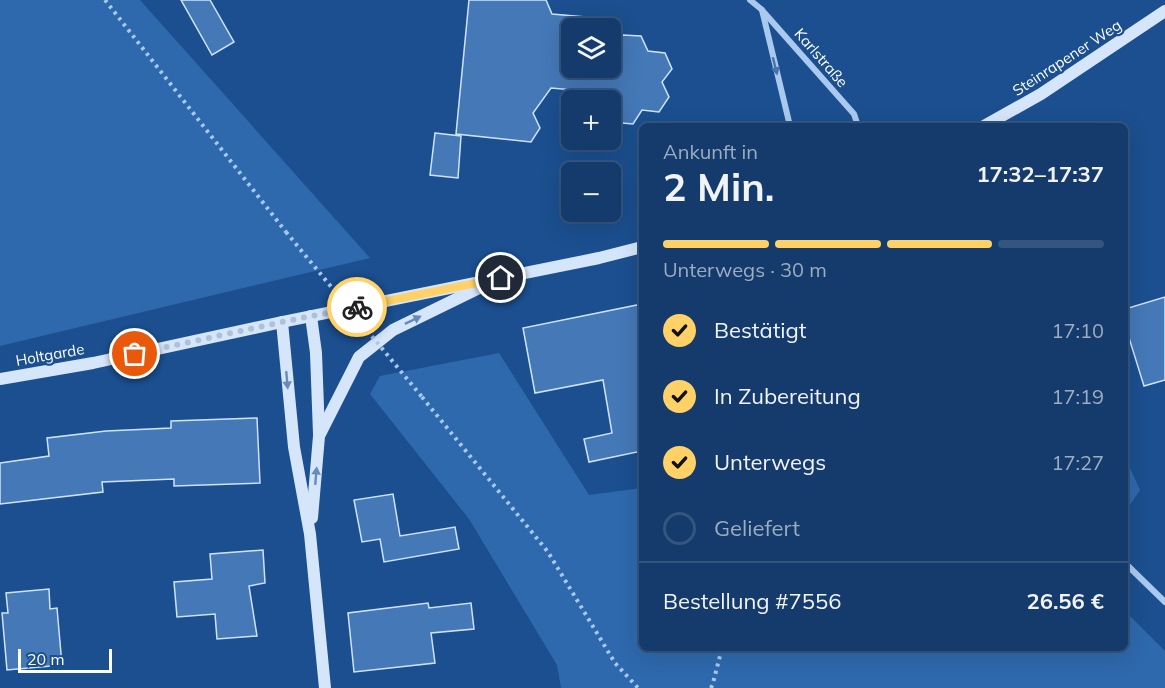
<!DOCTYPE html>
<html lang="de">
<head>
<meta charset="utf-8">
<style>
  :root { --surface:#143b6b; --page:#214673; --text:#f1f3f6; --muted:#9dadc1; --line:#33557e; --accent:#ffd166 }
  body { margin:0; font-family:Mulish,sans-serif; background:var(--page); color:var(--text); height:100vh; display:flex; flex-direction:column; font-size:22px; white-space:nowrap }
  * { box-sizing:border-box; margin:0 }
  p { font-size:20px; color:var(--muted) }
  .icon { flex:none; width:33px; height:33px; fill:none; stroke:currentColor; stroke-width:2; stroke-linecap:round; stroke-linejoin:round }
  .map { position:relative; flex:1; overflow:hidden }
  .sheet { position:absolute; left:639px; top:123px; width:489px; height:528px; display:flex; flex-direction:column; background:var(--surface); border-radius:9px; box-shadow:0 6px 24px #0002,0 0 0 2px var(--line) }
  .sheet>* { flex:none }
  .controls { position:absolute; left:561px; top:18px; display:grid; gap:12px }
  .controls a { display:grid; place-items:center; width:60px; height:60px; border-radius:9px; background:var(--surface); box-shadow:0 6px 24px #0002,0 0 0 2px var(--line); font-size:30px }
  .scale { position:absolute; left:18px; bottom:15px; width:94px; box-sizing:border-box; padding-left:6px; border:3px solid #fff; border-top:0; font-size:16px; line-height:21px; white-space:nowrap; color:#fff; -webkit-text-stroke:4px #1b4f8f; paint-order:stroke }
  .pin { position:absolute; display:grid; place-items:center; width:51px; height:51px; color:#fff; margin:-26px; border:3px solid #fff; border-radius:50%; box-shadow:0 2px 6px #0007 }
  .courier { position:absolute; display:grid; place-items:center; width:60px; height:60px; margin:-30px; border:4px solid #ffd166; border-radius:50%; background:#fff; color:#222; box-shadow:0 2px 8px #0007 }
  .head em { font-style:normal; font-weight:700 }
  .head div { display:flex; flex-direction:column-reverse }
  .head { display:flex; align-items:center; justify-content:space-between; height:102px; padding:0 24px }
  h1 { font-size:39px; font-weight:700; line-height:45px }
  .bar { display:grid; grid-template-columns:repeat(4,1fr); gap:9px 6px; align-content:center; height:72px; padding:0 24px }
  .bar i { height:8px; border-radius:4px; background:var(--line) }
  .bar .active { background:var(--accent) }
  .bar p { grid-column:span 4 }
  .line { display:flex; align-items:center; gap:15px; padding:0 24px; border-top:2px solid var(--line) }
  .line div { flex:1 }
  ol { padding:0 24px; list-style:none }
  li { display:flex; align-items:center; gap:18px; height:66px }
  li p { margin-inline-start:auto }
  li .icon { padding:6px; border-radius:50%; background:var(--accent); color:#111; stroke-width:4 }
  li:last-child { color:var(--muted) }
  li i { width:33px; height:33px; border:3px solid var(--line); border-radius:50% }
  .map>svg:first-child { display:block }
  .green { fill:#2e69ad }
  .building { fill:#4478b7; stroke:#cfe3fa; stroke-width:1.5 }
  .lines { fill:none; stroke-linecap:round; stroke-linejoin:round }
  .path { stroke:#a9c9ee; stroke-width:4; stroke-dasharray:3 4.5; stroke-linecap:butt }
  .street { stroke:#a9c9ee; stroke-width:6 }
  .secondary { stroke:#d6e6fa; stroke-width:12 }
  .path-bridge { stroke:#a9c9ee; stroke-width:4; stroke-dasharray:3 4.5; stroke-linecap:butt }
  .oneway { fill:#4674ac }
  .oneway2 { fill:#668bba }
  .done { stroke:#afc1d8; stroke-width:6; stroke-dasharray:0 10.8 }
  .route { stroke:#ffd166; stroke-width:8 }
  .labels { text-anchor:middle; stroke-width:4.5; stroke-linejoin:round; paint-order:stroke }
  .street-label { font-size:15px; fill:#fff; stroke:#1b4f8f }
</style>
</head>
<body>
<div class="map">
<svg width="1165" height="688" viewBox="0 0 1165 688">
  <rect width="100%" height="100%" fill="#1b4f8f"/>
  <g class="green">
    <polygon points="0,0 140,0 370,258 0,346"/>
    <polygon points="499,353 589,495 642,488 642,648 1125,648 1125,611 1165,651 1165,688 561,688 557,665 469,519 370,394 380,376"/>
    <polygon points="1125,457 1140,490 1125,512"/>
  </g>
  <g class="building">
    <polygon points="181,0 210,0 234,42 212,55"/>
    <polygon points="469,0 546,0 552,14 586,17 591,28 572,28 572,68 610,68 610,52 623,35 641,36 648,51 665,53 672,69 662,82 669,97 659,112 642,110 633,124 610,122 610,100 589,100 585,91 551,88 533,113 540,128 531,142 456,134"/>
    <polygon points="435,133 461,136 458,178 430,175"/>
    <polygon points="1165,297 1165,380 1144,386 1125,325 1125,309"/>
    <polygon points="642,304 642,451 589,462 584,439 612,433 603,380 535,393 523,328"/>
    <polygon points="257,418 260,483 174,486 174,479 102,482 103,492 0,504 0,463 49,456 47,438 106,431 171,428 171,421"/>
    <polygon points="393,494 400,536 455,527 459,549 384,562 380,539 362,542 354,500"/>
    <polygon points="263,550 265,583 249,586 257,636 217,639 215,614 177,617 174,582 212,579 210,554"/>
    <polygon points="49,589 50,609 57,608 62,665 7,670 2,613 8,613 6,593"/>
    <polygon points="428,603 429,608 471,603 474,629 431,633 435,663 354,672 348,613"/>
  </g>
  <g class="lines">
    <g class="path">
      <polyline points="105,0 286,232"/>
      <polyline points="422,397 548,552 615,663 638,688"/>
      <polyline points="711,688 713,683 722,648"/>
    </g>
    <g class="street">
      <polyline points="750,0 761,9 854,114 858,126"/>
      <polyline points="762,10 790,126"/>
      <polyline points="1125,563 1165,602"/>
    </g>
    <g class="secondary">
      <polyline points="984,126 1041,94 1165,11"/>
      <polyline points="311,316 316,353 319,434"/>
      <polyline points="282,322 294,447 310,534 325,688"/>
      <polyline points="0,379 93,363 282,322 599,258 642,247"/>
      <polyline points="312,518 319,436 359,357 393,330 481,287"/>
    </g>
    <polyline class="path-bridge" points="286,232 422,397"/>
  </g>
  <defs><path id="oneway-solid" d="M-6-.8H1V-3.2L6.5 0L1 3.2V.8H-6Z" transform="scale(1.5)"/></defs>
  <use class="oneway" href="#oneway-solid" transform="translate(775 66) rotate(76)"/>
  <g class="oneway2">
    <use href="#oneway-solid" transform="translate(413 320) rotate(-26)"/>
    <use href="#oneway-solid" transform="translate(287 380) rotate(85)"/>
    <use href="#oneway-solid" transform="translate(316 476) rotate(-85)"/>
  </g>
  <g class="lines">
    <polyline class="done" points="135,354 282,322 357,307"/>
    <polyline class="route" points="357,307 501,278"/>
  </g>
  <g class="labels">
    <g class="street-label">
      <text transform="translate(821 58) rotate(49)" y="5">Karlstraße</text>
      <text transform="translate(1067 58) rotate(-33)" y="5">Steinrapener Weg</text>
      <text transform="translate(50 355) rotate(-10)" y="5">Holtgarde</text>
    </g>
  </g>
</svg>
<div class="controls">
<a><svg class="icon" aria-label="layers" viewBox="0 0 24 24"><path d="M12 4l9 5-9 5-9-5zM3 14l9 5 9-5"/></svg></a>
<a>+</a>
<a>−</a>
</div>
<div class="scale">20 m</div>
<div class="pin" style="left:135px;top:354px;background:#ea580c"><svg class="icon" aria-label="bag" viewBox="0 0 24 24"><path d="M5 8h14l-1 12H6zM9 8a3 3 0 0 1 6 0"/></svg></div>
<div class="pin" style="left:501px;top:278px;background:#1f2937"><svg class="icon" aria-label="home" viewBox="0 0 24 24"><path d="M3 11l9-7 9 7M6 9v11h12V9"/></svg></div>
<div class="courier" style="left:357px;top:307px"><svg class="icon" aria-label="bike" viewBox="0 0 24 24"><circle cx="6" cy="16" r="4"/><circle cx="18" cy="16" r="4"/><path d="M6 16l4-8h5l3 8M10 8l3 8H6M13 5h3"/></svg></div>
<section class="sheet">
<div class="head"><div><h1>2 Min.</h1><p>Ankunft in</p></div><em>17:32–17:37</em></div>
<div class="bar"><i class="active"></i><i class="active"></i><i class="active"></i><i></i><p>Unterwegs · 30 m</p></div>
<ol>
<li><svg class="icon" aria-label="check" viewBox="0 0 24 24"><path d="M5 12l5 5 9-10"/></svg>Bestätigt<p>17:10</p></li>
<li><svg class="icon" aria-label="check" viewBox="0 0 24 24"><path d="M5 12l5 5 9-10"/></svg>In Zubereitung<p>17:19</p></li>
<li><svg class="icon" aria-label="check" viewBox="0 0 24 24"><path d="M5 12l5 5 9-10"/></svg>Unterwegs<p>17:27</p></li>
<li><i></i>Geliefert</li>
</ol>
<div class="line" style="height:78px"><div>Bestellung #7556</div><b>26.56 €</b></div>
</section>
</div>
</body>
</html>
